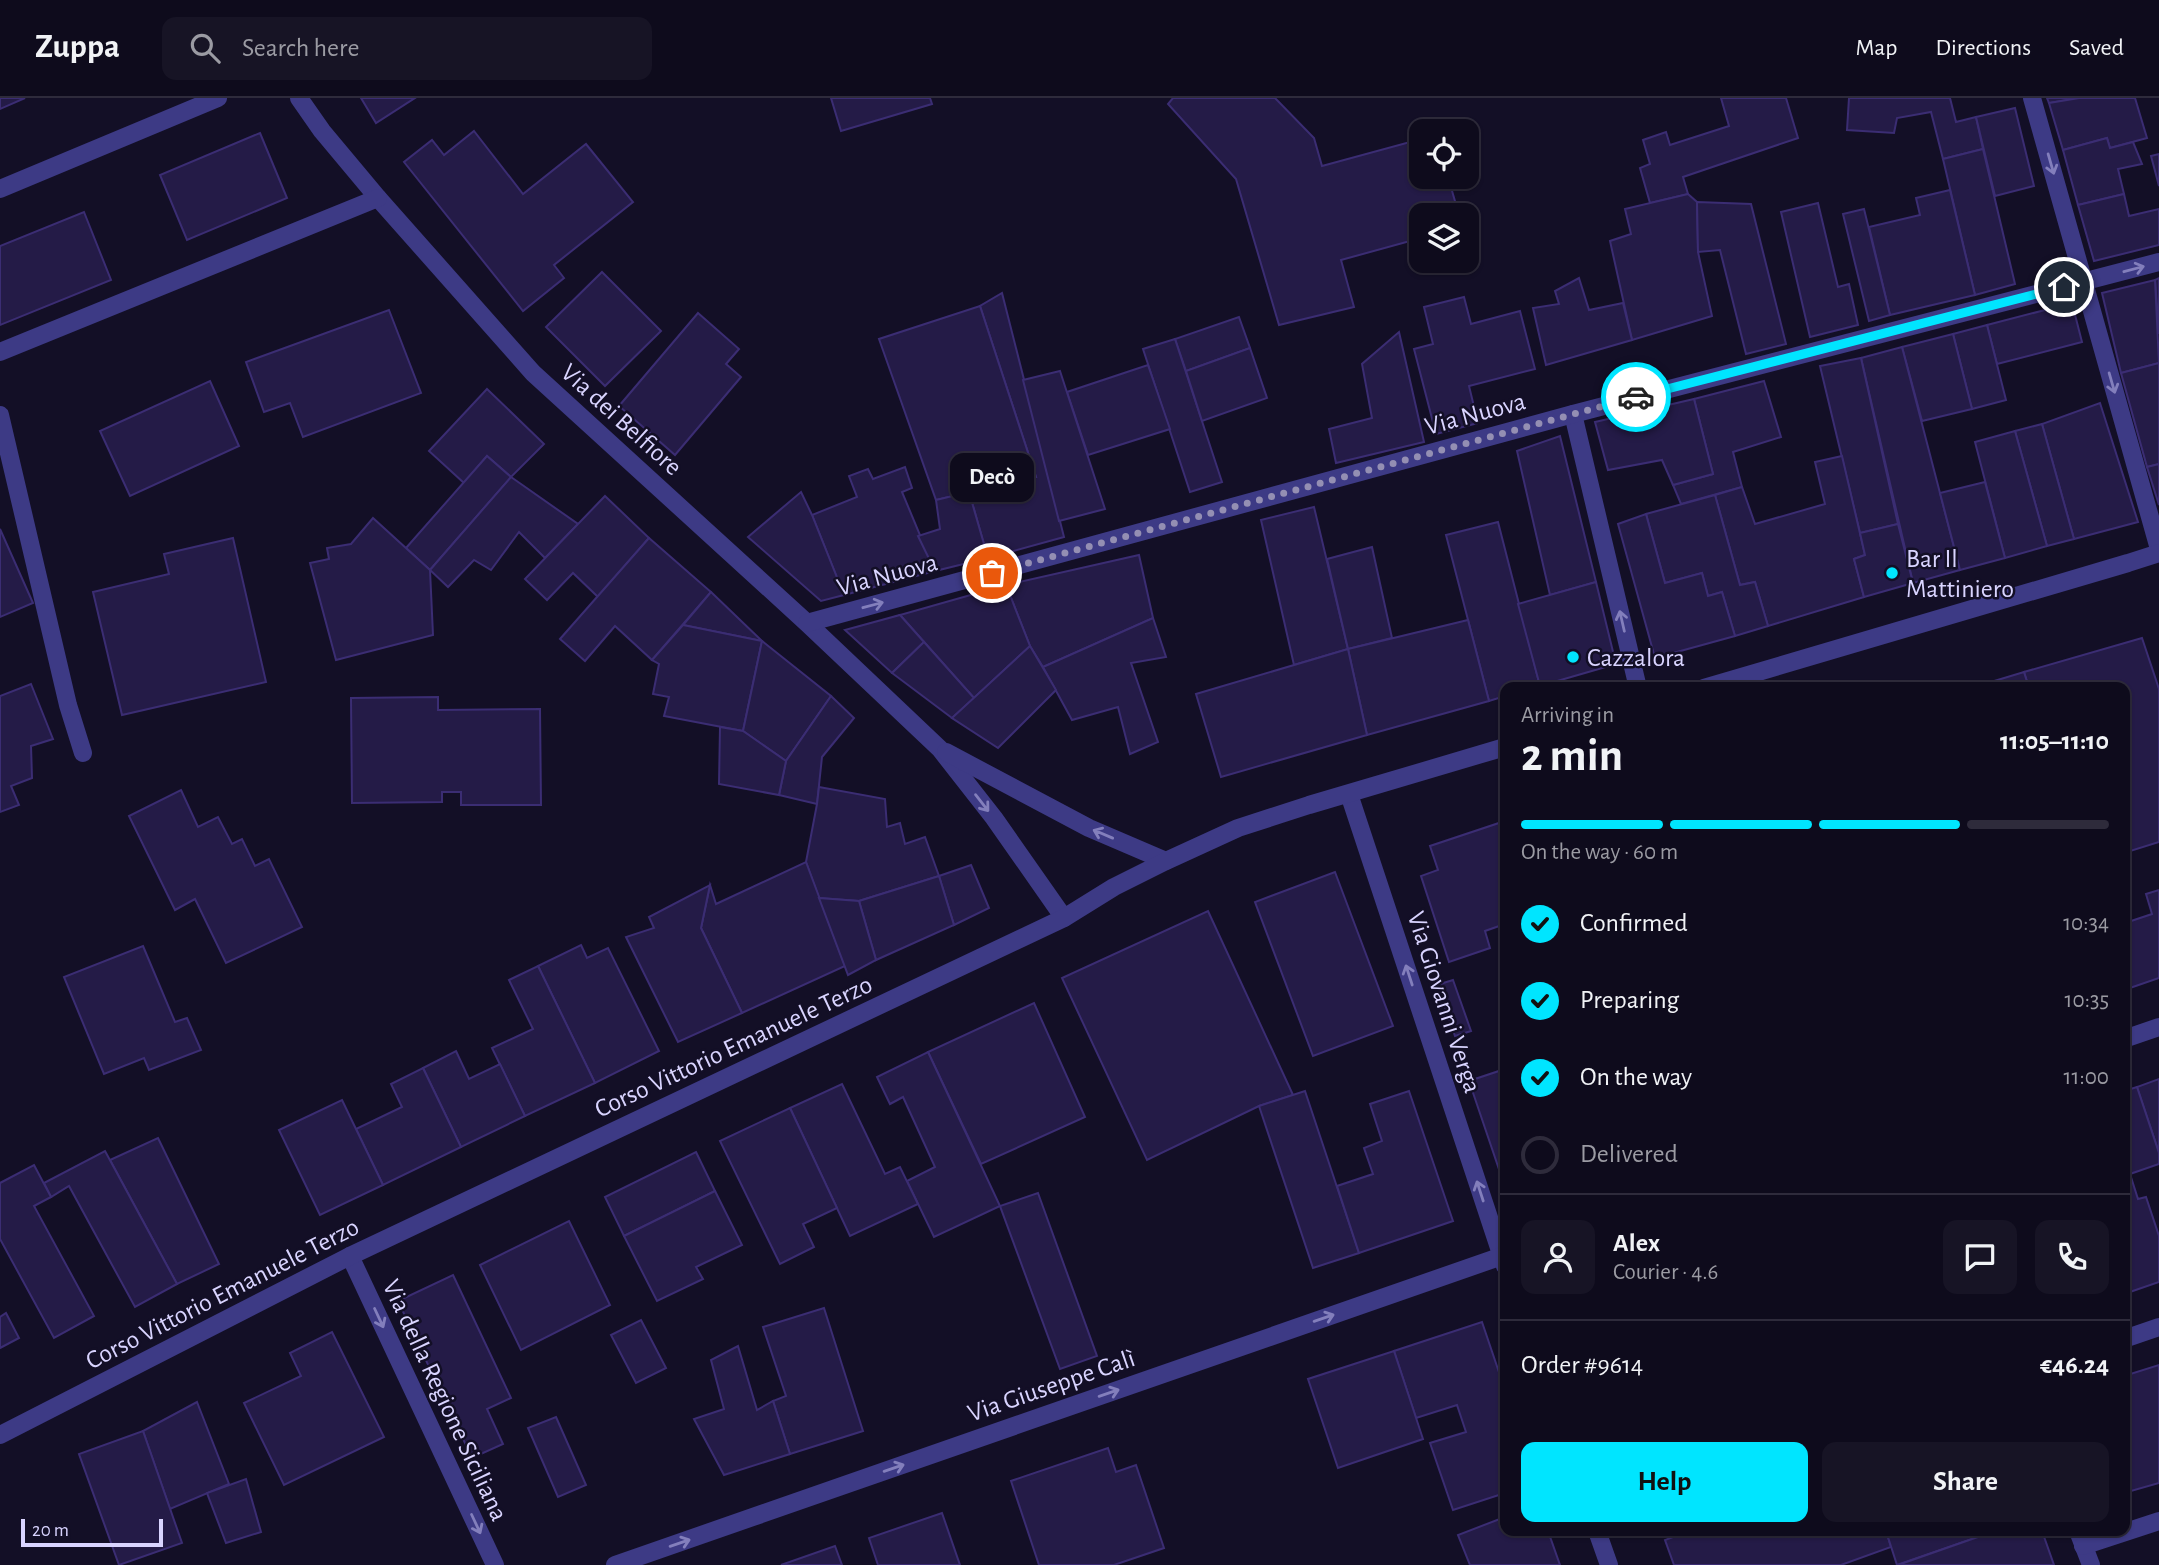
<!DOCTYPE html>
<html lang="en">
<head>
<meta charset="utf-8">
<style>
  :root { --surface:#0e0b1c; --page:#171425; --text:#f1f3f6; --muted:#9b9ba3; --line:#2e2b3b; --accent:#00e5ff }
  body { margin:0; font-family:"Alegreya Sans",sans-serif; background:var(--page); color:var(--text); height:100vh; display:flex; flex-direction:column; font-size:26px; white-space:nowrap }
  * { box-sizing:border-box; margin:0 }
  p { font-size:23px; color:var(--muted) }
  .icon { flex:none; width:38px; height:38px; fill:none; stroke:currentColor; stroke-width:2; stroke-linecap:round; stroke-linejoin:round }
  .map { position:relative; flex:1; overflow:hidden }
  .drawer { position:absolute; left:1500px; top:584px; width:630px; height:854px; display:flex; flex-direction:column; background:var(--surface); border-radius:14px; box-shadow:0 2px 5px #0004,0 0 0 2px var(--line) }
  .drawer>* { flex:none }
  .fabs { position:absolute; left:1409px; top:21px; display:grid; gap:14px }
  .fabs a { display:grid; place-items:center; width:70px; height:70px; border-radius:14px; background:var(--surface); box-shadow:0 2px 5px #0004,0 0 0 2px var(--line); font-size:35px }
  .scale { position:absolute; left:21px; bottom:18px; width:142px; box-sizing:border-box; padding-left:7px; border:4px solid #d9d4ff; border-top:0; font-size:19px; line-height:24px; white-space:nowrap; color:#d9d4ff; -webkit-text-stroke:5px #130f26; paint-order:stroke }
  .pin { position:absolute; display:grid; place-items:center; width:60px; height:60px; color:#fff; margin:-30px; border:4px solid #fff; border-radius:50%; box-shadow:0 2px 7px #0007 }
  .courier { position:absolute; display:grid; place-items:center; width:70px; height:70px; margin:-35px; border:5px solid #00e5ff; border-radius:50%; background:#fff; color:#222; box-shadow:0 2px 9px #0007 }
  .bubble { position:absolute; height:49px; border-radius:14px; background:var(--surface); box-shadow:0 2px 5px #0004,0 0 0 2px var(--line); font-size:23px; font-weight:700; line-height:49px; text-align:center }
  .overview em { font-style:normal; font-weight:700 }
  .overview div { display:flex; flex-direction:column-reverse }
  .overview { display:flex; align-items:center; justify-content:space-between; height:119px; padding:0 21px }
  h1 { font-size:46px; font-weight:700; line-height:52px }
  .bar { display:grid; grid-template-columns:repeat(4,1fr); gap:10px 7px; align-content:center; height:84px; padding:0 21px }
  .bar i { height:9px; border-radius:5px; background:var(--line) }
  .bar .selected { background:var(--accent) }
  .bar p { grid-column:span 4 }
  .line { display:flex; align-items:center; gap:18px; padding:0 21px; border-top:2px solid var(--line) }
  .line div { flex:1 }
  .round { display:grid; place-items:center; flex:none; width:74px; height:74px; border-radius:14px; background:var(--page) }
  ol { padding:0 21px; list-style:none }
  li { display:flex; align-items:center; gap:21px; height:77px }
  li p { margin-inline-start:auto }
  li .icon { padding:7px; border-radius:50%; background:var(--accent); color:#111; stroke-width:4 }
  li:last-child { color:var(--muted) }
  li i { width:38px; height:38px; border:4px solid var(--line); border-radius:50% }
  .cta { display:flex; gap:14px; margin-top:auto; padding:14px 21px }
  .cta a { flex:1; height:80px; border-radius:14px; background:var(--accent); color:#111; font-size:28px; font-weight:700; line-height:80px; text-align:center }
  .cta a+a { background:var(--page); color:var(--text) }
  header { display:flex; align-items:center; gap:42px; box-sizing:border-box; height:98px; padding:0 35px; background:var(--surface); border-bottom:2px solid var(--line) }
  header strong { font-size:33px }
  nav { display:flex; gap:38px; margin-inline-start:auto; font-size:24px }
  .search { width:490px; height:63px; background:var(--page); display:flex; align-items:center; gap:18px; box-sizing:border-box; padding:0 24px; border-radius:14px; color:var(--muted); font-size:26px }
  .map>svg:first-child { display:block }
  .building { fill:#241b47; stroke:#3b2d73; stroke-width:2 }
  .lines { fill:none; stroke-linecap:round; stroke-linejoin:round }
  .minor { stroke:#3d3a85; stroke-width:18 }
  .oneway { stroke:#837fbc }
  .done { stroke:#948fb3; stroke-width:7; stroke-dasharray:0 12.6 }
  .route { stroke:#00e5ff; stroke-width:9 }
  .poi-dot { fill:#00e5ff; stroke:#130f26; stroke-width:2.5 }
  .labels { text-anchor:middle; stroke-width:5; stroke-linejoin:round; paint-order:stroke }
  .street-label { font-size:26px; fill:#d9d4ff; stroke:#130f26 }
  .poi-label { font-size:26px; fill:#d9d4ff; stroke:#130f26; text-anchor:start }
</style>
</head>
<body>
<header>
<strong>Zuppa</strong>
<div class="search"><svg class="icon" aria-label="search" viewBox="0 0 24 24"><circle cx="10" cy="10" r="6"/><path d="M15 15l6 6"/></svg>Search here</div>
<nav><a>Map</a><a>Directions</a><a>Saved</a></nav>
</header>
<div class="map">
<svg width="2159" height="1467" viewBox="0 0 2159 1467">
  <rect width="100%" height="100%" fill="#130f26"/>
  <g class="building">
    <polygon points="0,0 25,0 0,11"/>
    <polygon points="361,0 415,0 376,25"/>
    <polygon points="831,0 930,0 932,6 841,33"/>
    <polygon points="1173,0 1275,0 1314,40 1322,68 1421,41 1421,79 1448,79 1459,117 1421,117 1421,140 1341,162 1354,209 1279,227 1236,81 1168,6"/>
    <polygon points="1721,0 1786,0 1798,40 1683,79 1688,96 1650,105 1640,70 1650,66 1643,42 1666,34 1670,47 1729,28"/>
    <polygon points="1849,0 1950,0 1956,24 1976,19 1983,51 1943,61 1931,14 1897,20 1894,35 1847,32"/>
    <polygon points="2047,0 2079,0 2049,5"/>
    <polygon points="2079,0 2135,0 2147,40 2110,50 2107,40 2063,52 2049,5"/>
    <polygon points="2015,10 2034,88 1995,98 1976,19"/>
    <polygon points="474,33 523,96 586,46 633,104 554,167 564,180 523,213 404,64 432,42 444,57"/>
    <polygon points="260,35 287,100 187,142 160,77"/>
    <polygon points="2107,40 2110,50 2133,44 2142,66 2118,71 2124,96 2078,107 2063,52"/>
    <polygon points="1983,51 2015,186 1975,197 1943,61"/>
    <polygon points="2159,56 2159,88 2151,58"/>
    <polygon points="1950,92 1975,197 1890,217 1869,129 1920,117 1916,100"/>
    <polygon points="1688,96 1697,104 1698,154 1712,218 1632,242 1610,143 1631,136 1625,111"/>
    <polygon points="2124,96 2129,118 2159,111 2159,147 2094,163 2078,107"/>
    <polygon points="1697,104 1751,106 1786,246 1746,256 1720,152 1698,154"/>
    <polygon points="1818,105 1838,189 1849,186 1858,227 1810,239 1781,114"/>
    <polygon points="1864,111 1890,217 1869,223 1843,116"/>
    <polygon points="84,114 111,182 0,227 0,148"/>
    <polygon points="602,174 661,233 605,288 546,229"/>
    <polygon points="1579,180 1589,212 1623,205 1632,242 1546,267 1533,210 1559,206 1555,193"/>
    <polygon points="2159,180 2159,236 2155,182"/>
    <polygon points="2155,182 2159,265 2121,275 2102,195"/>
    <polygon points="1002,195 1064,439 988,460 969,394 1036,379 980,208"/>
    <polygon points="1464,199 1471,226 1520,213 1535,271 1469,288 1478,325 1436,336 1414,251 1433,246 1424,209"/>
    <polygon points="2072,205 2082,244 1997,266 1987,227"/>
    <polygon points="980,208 1036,379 936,402 879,241"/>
    <polygon points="389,212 421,295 303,339 290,305 264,314 246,264"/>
    <polygon points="698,215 739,251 726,266 741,279 675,357 619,308"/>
    <polygon points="1239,219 1250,250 1186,273 1175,241"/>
    <polygon points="1987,227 2006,302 1972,311 1953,236"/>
    <polygon points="1399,234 1424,344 1336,365 1329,331 1372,320 1362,266"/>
    <polygon points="1953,236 1972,311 1922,323 1902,249"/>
    <polygon points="1175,241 1222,384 1190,394 1143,251"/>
    <polygon points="1902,249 1960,472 1913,485 1861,260"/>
    <polygon points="1250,250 1267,300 1202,323 1186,273"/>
    <polygon points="1861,260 1898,426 1860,435 1820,268"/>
    <polygon points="2159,265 2159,366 2147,369 2121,275"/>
    <polygon points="1148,267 1170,331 1088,357 1067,294"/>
    <polygon points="1060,273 1105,411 1059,423 1023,282"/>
    <polygon points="210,283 239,348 130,398 100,333"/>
    <polygon points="1764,283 1781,339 1733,354 1742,389 1681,406 1673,387 1713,376 1694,301"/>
    <polygon points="487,291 544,346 511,379 487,358 464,385 429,353"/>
    <polygon points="1694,301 1713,376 1673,387 1662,362 1608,372 1595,324"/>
    <polygon points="2100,305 2138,424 2074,441 2042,326"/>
    <polygon points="2042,326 2074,441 2047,448 2015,333"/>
    <polygon points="2015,333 2047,448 2005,460 1975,344"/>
    <polygon points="1560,338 1596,484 1550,497 1517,353"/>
    <polygon points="487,358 511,379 430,472 406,450"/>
    <polygon points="1842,358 1865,457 1854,461 1864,499 1768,528 1755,484 1740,487 1715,397 1742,389 1755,426 1825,406 1815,364"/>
    <polygon points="2159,366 2159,407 2147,369"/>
    <polygon points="905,369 912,390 902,394 935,473 844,497 812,417 857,399 849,378 868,371 873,381"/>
    <polygon points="511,379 578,426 545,460 519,434 491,472 474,462 448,489 430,472"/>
    <polygon points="1985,384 2005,460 1960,472 1940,395"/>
    <polygon points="801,394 812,417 844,497 821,503 748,439"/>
    <polygon points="969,394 988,460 935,473 918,438 940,431 936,402"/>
    <polygon points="1715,397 1740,487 1755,484 1768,528 1735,538 1722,494 1708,498 1702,475 1665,485 1646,416"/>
    <polygon points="605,398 649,440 598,499 573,475 547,502 525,481"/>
    <polygon points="1314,409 1348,551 1294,567 1261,422"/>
    <polygon points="1646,416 1665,485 1702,475 1708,498 1722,494 1735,538 1655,560 1618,426"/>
    <polygon points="373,420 430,472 433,537 336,562 310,465 329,461 327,450 351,446"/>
    <polygon points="1498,424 1540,588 1505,590 1505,598 1489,603 1446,437"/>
    <polygon points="1898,426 1913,485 1864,499 1854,461 1865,457 1860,435"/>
    <polygon points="0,431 33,505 0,519"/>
    <polygon points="233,440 266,584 122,617 93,494 169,476 164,456"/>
    <polygon points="649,440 711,494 652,562 615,528 585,563 560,541"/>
    <polygon points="1372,449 1392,540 1348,551 1327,461"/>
    <polygon points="1139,457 1153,520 1043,569 1030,548 1006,487"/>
    <polygon points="1596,484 1616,566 1540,588 1518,506"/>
    <polygon points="1006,487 1030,548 974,600 900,517"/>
    <polygon points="711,494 762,543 683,527"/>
    <polygon points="900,517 924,544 892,575 845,532"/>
    <polygon points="1153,520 1166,559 1131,565 1158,644 1130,656 1118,609 1072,622 1043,569"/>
    <polygon points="1468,522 1489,603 1367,637 1348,551"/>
    <polygon points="683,527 762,543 743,633 664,618 669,599 653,596 659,566 652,562"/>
    <polygon points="2142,540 2159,591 2159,744 2124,755 2124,590 2029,590 2024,574"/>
    <polygon points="762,543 831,598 786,663 743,633"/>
    <polygon points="924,544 974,600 952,620 892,575"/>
    <polygon points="1030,548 1056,592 998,650 952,620"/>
    <polygon points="1348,551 1367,637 1221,679 1196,596"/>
    <polygon points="2024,574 2029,590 1971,590"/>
    <polygon points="31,586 53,641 31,648 32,680 11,688 19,707 0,714 0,598"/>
    <polygon points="831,598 854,620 822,659 817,706 779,697 786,663"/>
    <polygon points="438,599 438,612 540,611 541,707 461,707 461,694 442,694 442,704 352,705 351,600"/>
    <polygon points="720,629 743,633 786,663 779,697 719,686"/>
    <polygon points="819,689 885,701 887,729 900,725 905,746 925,739 939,778 859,803 819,800 806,764 817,706"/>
    <polygon points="181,692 198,729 218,719 232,746 242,741 255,768 269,761 302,829 226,865 195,801 175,812 129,718"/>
    <polygon points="1505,723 1505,826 1485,833 1490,850 1449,864 1421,778 1438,772 1430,748"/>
    <polygon points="806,764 845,868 742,915 701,830 710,787 716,806"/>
    <polygon points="971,767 989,810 954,827 939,778"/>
    <polygon points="1335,774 1393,928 1313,958 1255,804"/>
    <polygon points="939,778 954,827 876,862 859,803"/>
    <polygon points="710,787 701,830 742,915 678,944 626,839 654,830 649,819"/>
    <polygon points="2159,792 2159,880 2124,892 2124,823 2125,825 2152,816 2146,796"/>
    <polygon points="819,800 859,803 876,862 848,877"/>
    <polygon points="1208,813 1293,997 1259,1008 1147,1062 1062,880"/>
    <polygon points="581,847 587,860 608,850 659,953 595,985 538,868"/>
    <polygon points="143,848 175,924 187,920 201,952 149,972 144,960 104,976 64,879"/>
    <polygon points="538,868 595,985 525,1018 492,950 533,931 509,882"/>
    <polygon points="1453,882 1471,933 1455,938 1437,887"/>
    <polygon points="1034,905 1085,1019 981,1066 928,954"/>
    <polygon points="456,953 469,981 500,966 525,1018 461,1049 423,970"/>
    <polygon points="928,954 1000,1108 934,1139 907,1083 935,1069 903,999 890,1006 877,979"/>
    <polygon points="423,970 461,1049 383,1087 356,1031 402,1009 391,986"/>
    <polygon points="1505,971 1505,1089 1469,983"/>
    <polygon points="2159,981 2159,1055 2137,989"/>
    <polygon points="842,986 885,1076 900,1069 918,1106 850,1138 790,1010"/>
    <polygon points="2137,989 2159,1055 2159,1066 2130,1076 2138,1101 2146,1099 2159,1138 2159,1184 2124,1196 2124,993"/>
    <polygon points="1305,993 1359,1155 1313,1170 1259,1008"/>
    <polygon points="1409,993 1453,1123 1359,1155 1337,1088 1373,1076 1364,1050 1382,1043 1370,1006"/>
    <polygon points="342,1002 383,1087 320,1117 279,1032"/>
    <polygon points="790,1010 837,1110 803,1126 814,1149 780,1166 720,1043"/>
    <polygon points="158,1040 219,1166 177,1186 110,1062"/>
    <polygon points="105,1053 177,1186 135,1209 69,1088 51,1099 44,1085"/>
    <polygon points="696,1054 715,1093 624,1138 605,1099"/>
    <polygon points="34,1067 51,1099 34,1108 94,1218 54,1240 0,1141 0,1085"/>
    <polygon points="715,1093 742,1147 696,1169 703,1181 657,1203 624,1138"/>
    <polygon points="1038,1095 1097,1258 1060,1271 1000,1108"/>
    <polygon points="569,1123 610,1207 521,1252 480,1167"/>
    <polygon points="453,1177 511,1300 487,1311 503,1346 472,1360 398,1203"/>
    <polygon points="824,1210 863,1333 790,1356 773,1303 786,1298 763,1229"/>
    <polygon points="6,1215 19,1240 0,1250 0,1219"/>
    <polygon points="641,1222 666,1270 636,1285 611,1237"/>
    <polygon points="1482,1224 1505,1292 1505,1395 1453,1412 1430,1345 1466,1334 1457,1307 1416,1320 1394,1253"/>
    <polygon points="332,1234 384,1339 284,1387 244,1305 301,1278 290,1255"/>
    <polygon points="738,1248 757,1312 773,1303 790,1356 724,1377 694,1321 724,1311 711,1262"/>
    <polygon points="1394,1253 1423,1341 1338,1370 1308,1281"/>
    <polygon points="2159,1267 2159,1385 2124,1395 2124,1278"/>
    <polygon points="197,1304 229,1386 170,1411 143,1333"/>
    <polygon points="556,1319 586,1387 558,1399 528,1330"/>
    <polygon points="143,1333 182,1445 119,1467 79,1356"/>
    <polygon points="1108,1350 1116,1374 1136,1367 1164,1450 1114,1467 1039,1467 1011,1383"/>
    <polygon points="246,1381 261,1434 226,1445 207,1395"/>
    <polygon points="942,1415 960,1467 878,1467 869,1440"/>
    <polygon points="1505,1419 1505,1433 1548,1433 1560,1467 1470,1467 1458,1437"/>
    <polygon points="1689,1433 1886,1433 1891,1449 1841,1467 1674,1467 1665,1442"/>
    <polygon points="1886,1433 1995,1433 1897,1467"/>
    <polygon points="1995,1433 2042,1433 2054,1467 1898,1467"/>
    <polygon points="835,1448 842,1467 781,1467"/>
  </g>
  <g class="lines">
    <g class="minor">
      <polyline points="299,0 322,33 378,100 533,275 807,525 940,651 994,720 1064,820"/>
      <polyline points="2032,0 2159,451"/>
      <polyline points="0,91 218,0"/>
      <polyline points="0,254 378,100"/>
      <polyline points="1573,316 1638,590"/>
      <polyline points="0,317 68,607 83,655"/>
      <polyline points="807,525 1573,316 2159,164"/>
      <polyline points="1704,590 2128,465 2159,455"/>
      <polyline points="946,654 1089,730 1166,763"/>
      <polyline points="1349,696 1505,1168"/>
      <polyline points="2124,941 2159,929"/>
      <polyline points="350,1158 495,1467"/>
      <polyline points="2124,1241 2159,1229"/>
      <polyline points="0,1337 350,1158 1064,820 1114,789 1166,763 1238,730 1309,707 1505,649"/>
      <polyline points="1597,1433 1609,1467"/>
      <polyline points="2078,1433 2091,1467"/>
      <polyline points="2083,1448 2159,1423"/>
      <polyline points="615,1467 1505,1157"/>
    </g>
  </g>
  <defs><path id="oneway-shaft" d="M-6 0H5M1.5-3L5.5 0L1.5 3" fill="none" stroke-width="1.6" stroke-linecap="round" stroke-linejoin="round" transform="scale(1.75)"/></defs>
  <g class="oneway">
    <use href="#oneway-shaft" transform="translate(2051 66) rotate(74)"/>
    <use href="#oneway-shaft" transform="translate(2134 171) rotate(-15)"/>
    <use href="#oneway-shaft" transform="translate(2112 285) rotate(74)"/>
    <use href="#oneway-shaft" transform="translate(873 507) rotate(-15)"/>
    <use href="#oneway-shaft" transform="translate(1622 523) rotate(-103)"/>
    <use href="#oneway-shaft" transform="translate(982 705) rotate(52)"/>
    <use href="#oneway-shaft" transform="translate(1103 736) rotate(-157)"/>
    <use href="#oneway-shaft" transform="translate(1409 877) rotate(-108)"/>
    <use href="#oneway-shaft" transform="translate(1480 1093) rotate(-108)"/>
    <use href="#oneway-shaft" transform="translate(379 1220) rotate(65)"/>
    <use href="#oneway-shaft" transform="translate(1324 1220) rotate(-19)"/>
    <use href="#oneway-shaft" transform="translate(1109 1295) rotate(-19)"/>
    <use href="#oneway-shaft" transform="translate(894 1370) rotate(-19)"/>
    <use href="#oneway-shaft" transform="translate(476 1426) rotate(65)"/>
    <use href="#oneway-shaft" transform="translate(680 1445) rotate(-19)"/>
  </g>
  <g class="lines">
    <polyline class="done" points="992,475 1636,299"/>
    <polyline class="route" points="1636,299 2064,189"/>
  </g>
  <g class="poi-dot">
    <circle cx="1892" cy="475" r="7"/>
    <circle cx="1573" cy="559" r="7"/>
  </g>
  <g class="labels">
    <g class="street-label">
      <text transform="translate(1475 315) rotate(-15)" y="9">Via Nuova</text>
      <text transform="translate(622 321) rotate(42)" y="9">Via dei Belfiore</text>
      <text transform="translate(887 476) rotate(-15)" y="9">Via Nuova</text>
      <text transform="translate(1445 904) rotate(72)" y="9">Via Giovanni Verga</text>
      <text transform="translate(733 948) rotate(-25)" y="9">Corso Vittorio Emanuele Terzo</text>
      <text transform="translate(222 1195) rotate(-27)" y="9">Corso Vittorio Emanuele Terzo</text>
      <text transform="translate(1051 1287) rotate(-19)" y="9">Via Giuseppe Calì</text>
      <text transform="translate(446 1302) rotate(65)" y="9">Via della Regione Siciliana</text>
    </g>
    <g class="poi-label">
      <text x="1906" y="469">Bar Il<tspan x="1906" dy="30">Mattiniero</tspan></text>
      <text x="1587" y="568">Cazzalora</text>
    </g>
  </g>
</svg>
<div class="fabs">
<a><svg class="icon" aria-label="locate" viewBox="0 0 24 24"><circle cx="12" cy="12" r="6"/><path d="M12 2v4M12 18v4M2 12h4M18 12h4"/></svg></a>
<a><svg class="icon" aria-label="layers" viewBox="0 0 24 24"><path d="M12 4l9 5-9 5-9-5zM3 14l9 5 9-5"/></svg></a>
</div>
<div class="scale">20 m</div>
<div class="pin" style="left:992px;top:475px;background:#ea580c"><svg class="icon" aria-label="bag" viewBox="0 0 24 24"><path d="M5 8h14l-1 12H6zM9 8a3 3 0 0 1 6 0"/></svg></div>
<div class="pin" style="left:2064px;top:189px;background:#1f2937"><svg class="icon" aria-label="home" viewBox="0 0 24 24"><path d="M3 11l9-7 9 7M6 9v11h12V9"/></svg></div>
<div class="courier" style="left:1636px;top:299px"><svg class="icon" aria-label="car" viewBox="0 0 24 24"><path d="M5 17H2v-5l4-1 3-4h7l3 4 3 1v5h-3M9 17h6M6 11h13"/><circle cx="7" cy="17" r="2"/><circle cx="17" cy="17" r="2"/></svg></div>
<div class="bubble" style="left:950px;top:355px;width:84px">Decò</div>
<section class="drawer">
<div class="overview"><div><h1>2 min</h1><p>Arriving in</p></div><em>11:05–11:10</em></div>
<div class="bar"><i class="selected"></i><i class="selected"></i><i class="selected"></i><i></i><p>On the way · 60 m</p></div>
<ol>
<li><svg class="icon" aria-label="check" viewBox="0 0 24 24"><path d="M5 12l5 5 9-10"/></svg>Confirmed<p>10:34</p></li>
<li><svg class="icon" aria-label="check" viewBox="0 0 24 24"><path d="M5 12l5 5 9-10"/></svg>Preparing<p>10:35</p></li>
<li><svg class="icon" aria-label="check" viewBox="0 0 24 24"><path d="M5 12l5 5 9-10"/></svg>On the way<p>11:00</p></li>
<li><i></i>Delivered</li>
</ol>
<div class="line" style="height:126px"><a class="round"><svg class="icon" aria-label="person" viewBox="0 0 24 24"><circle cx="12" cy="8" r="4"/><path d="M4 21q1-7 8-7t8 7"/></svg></a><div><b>Alex</b><p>Courier · 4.6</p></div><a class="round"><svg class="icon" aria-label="chat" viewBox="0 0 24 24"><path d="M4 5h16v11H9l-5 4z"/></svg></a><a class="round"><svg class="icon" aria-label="phone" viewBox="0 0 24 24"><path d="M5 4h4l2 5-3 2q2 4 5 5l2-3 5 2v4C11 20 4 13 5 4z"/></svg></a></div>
<div class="line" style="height:91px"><div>Order #9614</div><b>€46.24</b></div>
<div class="cta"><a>Help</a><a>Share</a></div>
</section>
</div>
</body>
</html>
